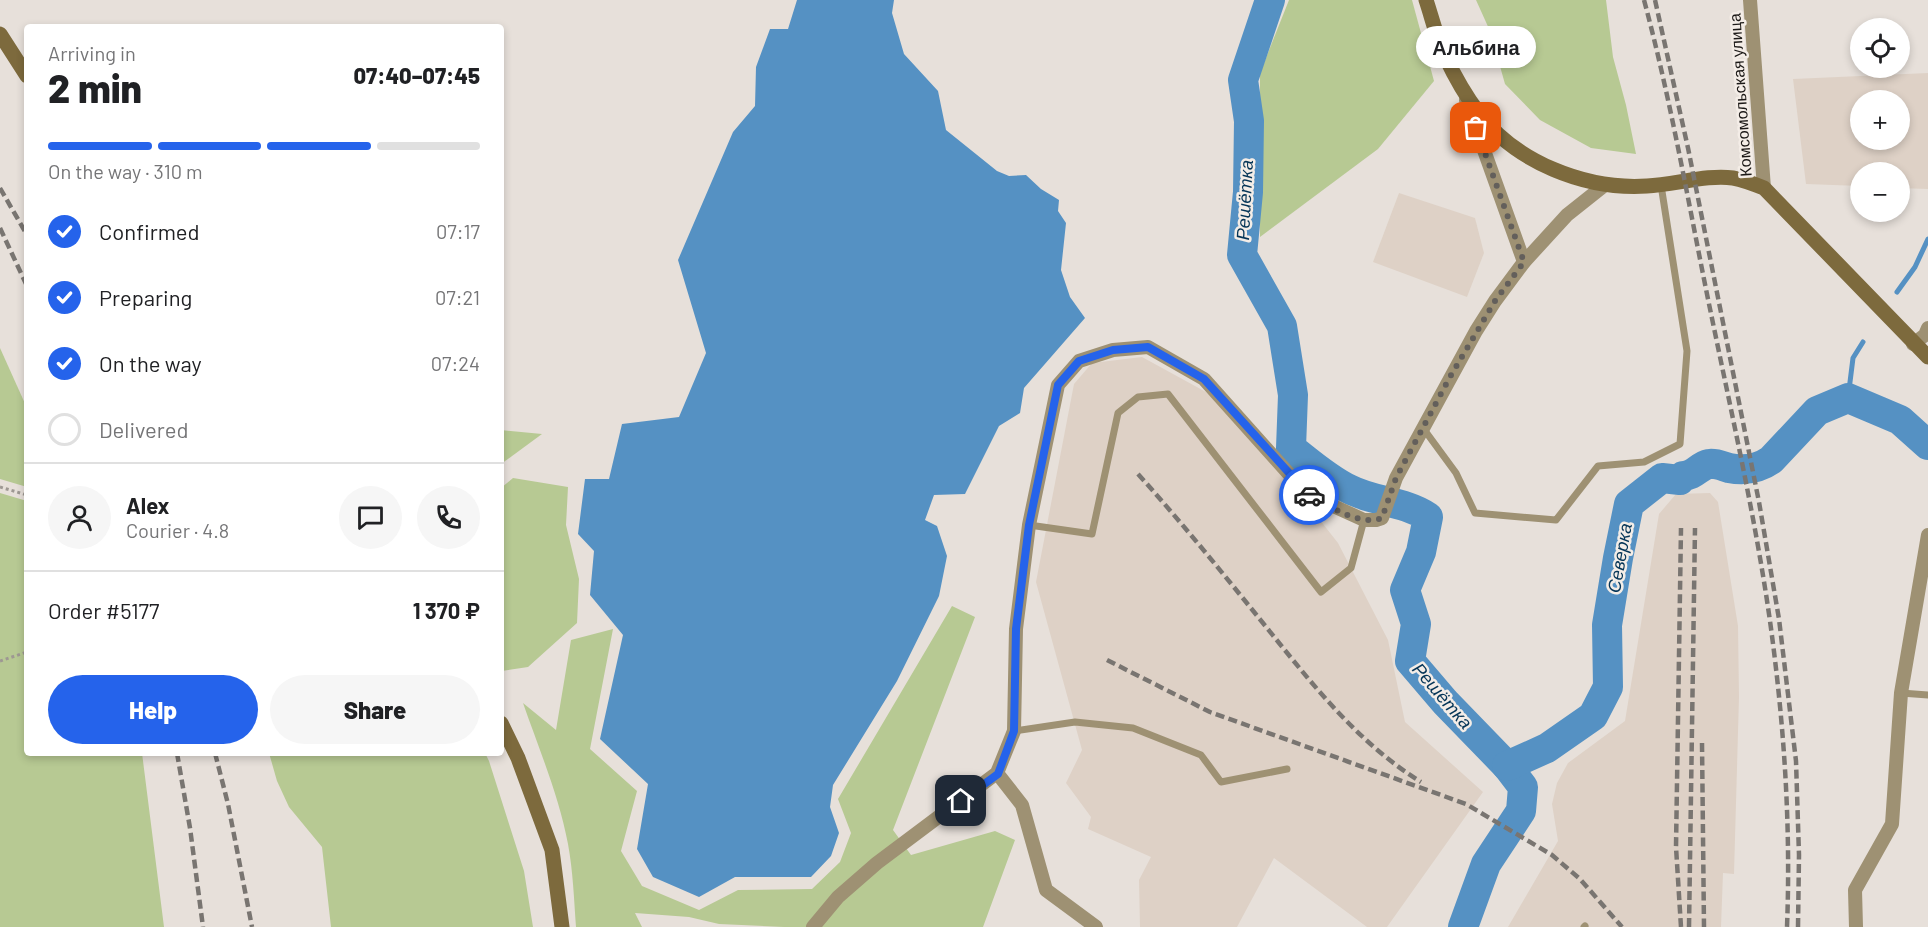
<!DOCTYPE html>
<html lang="en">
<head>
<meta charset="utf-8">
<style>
  :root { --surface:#fff; --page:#f6f6f6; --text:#202124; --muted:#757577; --line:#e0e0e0; --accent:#2563eb }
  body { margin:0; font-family:Barlow,sans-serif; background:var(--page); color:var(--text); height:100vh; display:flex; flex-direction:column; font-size:22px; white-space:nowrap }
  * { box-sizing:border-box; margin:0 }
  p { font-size:20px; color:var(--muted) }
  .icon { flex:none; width:33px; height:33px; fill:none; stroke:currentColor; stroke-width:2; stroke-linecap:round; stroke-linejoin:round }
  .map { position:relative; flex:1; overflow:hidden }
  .sheet { position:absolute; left:24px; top:24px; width:480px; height:732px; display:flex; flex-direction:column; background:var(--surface); border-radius:6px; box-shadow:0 3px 9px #0003 }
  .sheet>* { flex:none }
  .buttons { position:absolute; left:1850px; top:18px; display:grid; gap:12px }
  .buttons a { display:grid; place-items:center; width:60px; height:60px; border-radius:50%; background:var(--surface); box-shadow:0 3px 9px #0003; font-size:30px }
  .pin { position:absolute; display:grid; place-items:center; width:51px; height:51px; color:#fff; margin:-26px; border-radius:12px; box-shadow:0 3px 9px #0006 }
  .courier { position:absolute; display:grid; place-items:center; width:60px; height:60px; margin:-30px; border:4px solid #2563eb; border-radius:50%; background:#fff; color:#222; box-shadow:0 2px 8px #0007 }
  .bubble { position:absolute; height:42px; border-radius:21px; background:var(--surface); box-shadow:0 3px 9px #0003; font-size:20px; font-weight:800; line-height:42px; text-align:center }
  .summary em { font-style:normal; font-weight:800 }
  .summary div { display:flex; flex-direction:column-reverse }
  .summary { display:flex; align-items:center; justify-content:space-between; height:102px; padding:0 24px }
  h1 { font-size:39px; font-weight:800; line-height:45px }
  .bar { display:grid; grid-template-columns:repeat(4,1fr); gap:9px 6px; align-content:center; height:72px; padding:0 24px }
  .bar i { height:8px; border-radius:4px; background:var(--line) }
  .bar .selected { background:var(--accent) }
  .bar p { grid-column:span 4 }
  .line { display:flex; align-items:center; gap:15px; padding:0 24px; border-top:2px solid var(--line) }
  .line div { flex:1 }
  .round { display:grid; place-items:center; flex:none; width:63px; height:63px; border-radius:32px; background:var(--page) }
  ol { padding:0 24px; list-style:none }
  li { display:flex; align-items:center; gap:18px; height:66px }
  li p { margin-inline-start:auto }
  li .icon { padding:6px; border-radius:50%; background:var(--accent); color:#fff; stroke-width:4 }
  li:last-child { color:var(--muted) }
  li i { width:33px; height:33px; border:3px solid var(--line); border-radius:50% }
  .cta { display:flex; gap:12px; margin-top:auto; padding:12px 24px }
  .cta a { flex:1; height:69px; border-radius:36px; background:var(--accent); color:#fff; font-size:24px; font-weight:800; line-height:69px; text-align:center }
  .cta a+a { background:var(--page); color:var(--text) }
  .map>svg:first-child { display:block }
  .built { fill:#ded1c6; fill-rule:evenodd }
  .green { fill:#b7c993 }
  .water { fill:#5591c3 }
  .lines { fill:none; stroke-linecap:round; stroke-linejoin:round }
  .stream { stroke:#5591c3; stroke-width:5 }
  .river { stroke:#5591c3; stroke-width:30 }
  .path { stroke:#9e9893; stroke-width:3; stroke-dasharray:3 3; stroke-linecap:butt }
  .lane { stroke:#9e9173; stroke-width:7 }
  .street { stroke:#9e9173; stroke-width:14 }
  .secondary { stroke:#7d6a3d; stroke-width:15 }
  .rail { stroke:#797571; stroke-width:4.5; stroke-dasharray:9 4.5; stroke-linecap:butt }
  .done { stroke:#635f5b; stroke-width:6; stroke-dasharray:0 10.8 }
  .route { stroke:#2563eb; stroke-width:8 }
  .labels { text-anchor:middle; stroke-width:5; stroke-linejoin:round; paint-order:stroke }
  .street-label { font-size:16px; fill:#1c1917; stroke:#f4ede7 }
  .water-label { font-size:18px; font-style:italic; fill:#053557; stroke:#f4ede7 }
</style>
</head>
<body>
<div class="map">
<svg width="1928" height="927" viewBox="0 0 1928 927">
  <rect width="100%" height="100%" fill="#e7e0da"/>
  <g class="built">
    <path d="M 1928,73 L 1928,189 L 1899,188 L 1899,172 L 1860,172 L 1860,186 L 1806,184 L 1793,79 ZM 1899,100 L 1899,140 L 1860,140 L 1860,100 Z"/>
    <polygon points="1399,193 1475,218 1484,253 1467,297 1373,262"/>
    <polygon points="1142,357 1206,392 1264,449 1338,543 1388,640 1405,722 1483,792 1387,927 1367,927 1274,858 1237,927 1140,927 1139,880 1151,857 1088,829 1091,817 1066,783 1082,750 1036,582 1074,384 1092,363"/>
    <polygon points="1710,493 1718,502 1738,626 1739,697 1734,874 1723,873 1721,927 1508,927 1558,841 1552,804 1557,783 1568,763 1625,721 1659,514 1676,494"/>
  </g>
  <g class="green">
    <polygon points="1289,0 1412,0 1434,81 1378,149 1260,237 1260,73"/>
    <polygon points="1476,0 1606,0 1613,57 1626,105 1636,154 1591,148 1540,120 1505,84 1490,31"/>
    <polygon points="0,348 27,408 27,487 0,479"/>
    <polygon points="501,430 542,434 501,464"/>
    <polygon points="513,478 568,487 566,525 579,579 577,623 528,667 502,671 501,488"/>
    <polygon points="0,493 27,501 27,753 142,753 164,927 0,927"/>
    <path d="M 952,606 L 975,617 L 893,830 L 911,855 L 995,831 L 1015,840 L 983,927 L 784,927 L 719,924 L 689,917 L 635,913 L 642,927 L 576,927 C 574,899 573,871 568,844 C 559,796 539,749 523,703 L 556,730 L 571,640 L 613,629 L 590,749 L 637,791 L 621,851 L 642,886 L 699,910 L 738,890 L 812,889 L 840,862 L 851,833 L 838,799 Z"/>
    <polygon points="269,753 485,753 489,761 524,871 533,927 331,927 322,847 289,807 277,781"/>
  </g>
  <polygon class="water" points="797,0 894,0 892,13 904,54 938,91 946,130 997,171 1009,176 1026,175 1041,189 1059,200 1058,211 1066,223 1061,270 1070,297 1085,318 1024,388 1020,413 999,426 965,494 934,495 925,520 937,526 947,556 939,596 897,681 833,785 830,807 839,833 831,856 811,877 735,877 699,897 653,877 637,849 648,784 600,739 623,635 590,595 594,551 578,534 585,479 609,479 622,424 679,417 706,353 678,260 733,132 755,106 756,67 770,29 788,29"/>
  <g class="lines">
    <g class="stream">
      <polyline points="1897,292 1915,267 1928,239"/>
      <polyline points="1848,398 1853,358 1863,342"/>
    </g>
    <g class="river">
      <path d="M 1270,0 L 1243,80 L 1249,121 L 1248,192 L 1242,255 L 1282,326 L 1293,395 L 1291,448 C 1309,462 1328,479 1349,489 C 1374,502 1404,501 1428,517 L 1421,552 L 1405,590 L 1416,624 L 1410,661 L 1445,702 L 1507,766 L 1523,787 L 1521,811 L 1486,864 L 1463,927"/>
      <path d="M 1507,766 L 1547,748 L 1593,716 L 1608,687 L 1607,625 L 1618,558 L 1629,504 L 1662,478 L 1680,480 L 1683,476 C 1694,476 1699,466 1709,464 C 1716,463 1722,466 1729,468 C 1744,471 1758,469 1771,460 L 1817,411 L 1848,398 L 1900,420 L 1928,445"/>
    </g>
    <g class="path">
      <polyline points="0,487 27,495"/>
      <polyline points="0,661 27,652"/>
    </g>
    <g class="lane">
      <polyline points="1423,428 1456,473 1475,513 1556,520 1598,466 1644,462 1680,444 1687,351 1661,185"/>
      <polyline points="1029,525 1092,534 1118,413 1138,397 1168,394 1321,592 1351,568 1364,520"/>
      <polyline points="1901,693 1928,695"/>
      <polyline points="1014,731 1075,722 1133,728 1201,755 1221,782 1287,769"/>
      <polyline points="1584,927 1585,926"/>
    </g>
    <g class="street">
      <polyline points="1750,0 1764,188"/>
      <polyline points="1466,100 1524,262"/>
      <polyline points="1913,344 1925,335 1928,328"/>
      <polyline points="997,773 1022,805 1046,890 1096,927"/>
      <polyline points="813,927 838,897 877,863 997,773 1014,731 1016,629 1029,525 1058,385 1079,361 1113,350 1148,347 1204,379 1307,494 1364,520 1376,520 1382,518 1396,478 1476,331 1495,301 1524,262 1567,215 1606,184"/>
      <polyline points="1856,927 1855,890 1892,824 1901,693 1928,535"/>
    </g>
    <g class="secondary">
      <path d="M 1426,0 C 1432,18 1437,39 1445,56 C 1454,75 1465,95 1478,112 C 1515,162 1585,190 1647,186 C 1674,185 1708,174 1733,178 C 1744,180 1754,184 1764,188 L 1928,357"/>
      <polyline points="0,34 27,76"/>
      <polyline points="501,723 518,758 552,850 562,927"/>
    </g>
    <g class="rail">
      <path d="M 1644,0 C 1673,108 1691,219 1714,328 C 1734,425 1756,522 1770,621 C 1784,723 1791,824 1787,927"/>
      <polyline points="1655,0 1688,148 1759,502 1779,619 1796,761 1799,855 1798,927"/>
      <polyline points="0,188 27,235"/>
      <polyline points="0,228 27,286"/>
      <path d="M 1138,474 C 1183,524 1225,576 1267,628 C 1313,685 1358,743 1421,782"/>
      <polyline points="1107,660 1210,712 1466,804 1552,855 1580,879 1622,927"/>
      <polyline points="1702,743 1704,927"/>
      <polyline points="177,753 190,828 203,927"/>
      <polyline points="215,753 228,804 252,927"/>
      <polyline points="1681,927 1676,847 1681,528"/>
      <polyline points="1689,927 1695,528"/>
    </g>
  </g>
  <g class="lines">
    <path class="done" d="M 1309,495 C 1329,505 1359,527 1382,518 L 1396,478 L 1450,377 L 1495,301 L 1524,262 L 1476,128"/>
    <polyline class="route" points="961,801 998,774 1014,731 1016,629 1029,525 1058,385 1079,361 1113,350 1148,347 1204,379 1309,495"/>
  </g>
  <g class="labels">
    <g class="street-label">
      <text transform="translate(1740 95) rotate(-94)" y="6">Комсомольская улица</text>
    </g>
    <g class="water-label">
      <text transform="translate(1245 200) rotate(-87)" y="6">Решётка</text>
      <text transform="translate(1620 558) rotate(-80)" y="6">Северка</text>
      <text transform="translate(1442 696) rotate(49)" y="6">Решётка</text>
    </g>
  </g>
</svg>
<div class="buttons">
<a><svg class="icon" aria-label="locate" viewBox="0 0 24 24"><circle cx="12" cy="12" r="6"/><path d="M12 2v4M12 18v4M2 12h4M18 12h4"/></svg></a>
<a>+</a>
<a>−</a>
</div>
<div class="pin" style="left:1476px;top:128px;background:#ea580c"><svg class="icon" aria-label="bag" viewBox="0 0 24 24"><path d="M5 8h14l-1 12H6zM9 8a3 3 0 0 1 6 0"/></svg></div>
<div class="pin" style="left:961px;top:801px;background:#1f2937"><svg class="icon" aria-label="home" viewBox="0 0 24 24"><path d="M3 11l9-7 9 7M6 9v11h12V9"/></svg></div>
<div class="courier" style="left:1309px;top:495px"><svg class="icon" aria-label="car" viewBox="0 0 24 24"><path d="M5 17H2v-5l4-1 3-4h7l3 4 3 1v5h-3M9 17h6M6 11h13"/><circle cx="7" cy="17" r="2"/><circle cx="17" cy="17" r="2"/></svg></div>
<div class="bubble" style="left:1416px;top:26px;width:120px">Альбина</div>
<section class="sheet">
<div class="summary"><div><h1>2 min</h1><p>Arriving in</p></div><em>07:40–07:45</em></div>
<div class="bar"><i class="selected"></i><i class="selected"></i><i class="selected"></i><i></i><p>On the way · 310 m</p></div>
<ol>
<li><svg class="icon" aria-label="check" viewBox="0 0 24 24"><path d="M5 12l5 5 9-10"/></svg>Confirmed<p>07:17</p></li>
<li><svg class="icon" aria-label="check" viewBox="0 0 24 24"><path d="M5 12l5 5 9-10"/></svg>Preparing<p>07:21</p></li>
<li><svg class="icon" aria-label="check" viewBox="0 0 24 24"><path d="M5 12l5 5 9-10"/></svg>On the way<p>07:24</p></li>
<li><i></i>Delivered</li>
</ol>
<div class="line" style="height:108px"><a class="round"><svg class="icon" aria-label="person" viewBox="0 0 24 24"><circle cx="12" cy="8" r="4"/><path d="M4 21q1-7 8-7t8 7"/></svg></a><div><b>Alex</b><p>Courier · 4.8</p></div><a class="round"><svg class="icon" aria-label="chat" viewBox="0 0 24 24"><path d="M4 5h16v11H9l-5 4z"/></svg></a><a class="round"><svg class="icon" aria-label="phone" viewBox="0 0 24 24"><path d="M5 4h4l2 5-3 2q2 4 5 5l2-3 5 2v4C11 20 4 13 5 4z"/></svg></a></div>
<div class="line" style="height:78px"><div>Order #5177</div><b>1 370 ₽</b></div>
<div class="cta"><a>Help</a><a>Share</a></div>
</section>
</div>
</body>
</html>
